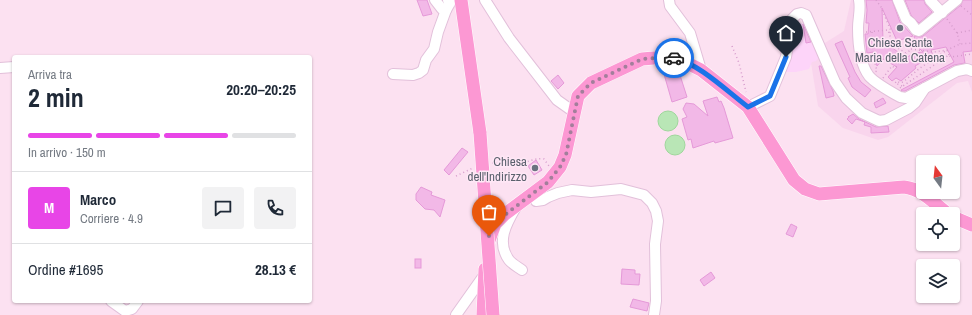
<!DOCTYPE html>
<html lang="it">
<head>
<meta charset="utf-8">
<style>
  :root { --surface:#fff; --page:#f2f2f3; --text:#1f2937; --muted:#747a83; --line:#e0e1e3; --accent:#e845e7 }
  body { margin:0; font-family:"Archivo Narrow",sans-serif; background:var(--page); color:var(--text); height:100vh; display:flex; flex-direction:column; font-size:15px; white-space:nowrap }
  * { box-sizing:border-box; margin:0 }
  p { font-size:13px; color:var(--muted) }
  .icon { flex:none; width:22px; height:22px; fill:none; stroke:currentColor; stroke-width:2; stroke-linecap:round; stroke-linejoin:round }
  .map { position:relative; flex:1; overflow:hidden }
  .panel { position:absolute; left:12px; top:55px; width:300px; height:248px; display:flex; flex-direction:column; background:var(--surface); border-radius:4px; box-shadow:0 1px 3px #0004 }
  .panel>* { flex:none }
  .needle { width:26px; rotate:345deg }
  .fabs { position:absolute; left:916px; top:155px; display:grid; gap:8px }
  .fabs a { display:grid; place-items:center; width:44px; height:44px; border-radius:4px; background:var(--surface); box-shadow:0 1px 3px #0004; font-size:20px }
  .pin { position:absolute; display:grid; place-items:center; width:34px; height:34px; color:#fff; margin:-41px -17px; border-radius:50% 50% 50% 0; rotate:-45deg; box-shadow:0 0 4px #0007 }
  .pin .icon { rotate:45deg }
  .courier { position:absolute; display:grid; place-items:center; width:40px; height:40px; margin:-20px; border:3px solid #1a73e8; border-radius:50%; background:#fff; color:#222; box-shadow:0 1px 5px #0007 }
  .headline em { font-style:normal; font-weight:700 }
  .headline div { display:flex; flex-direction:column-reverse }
  .headline { display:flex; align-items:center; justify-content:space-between; height:68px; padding:0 16px }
  h1 { font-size:26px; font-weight:700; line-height:30px }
  .bar { display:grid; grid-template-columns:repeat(4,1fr); gap:6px 4px; align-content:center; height:48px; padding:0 16px }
  .bar i { height:5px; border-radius:3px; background:var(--line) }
  .bar .current { background:var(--accent) }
  .bar p { grid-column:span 4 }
  .line { display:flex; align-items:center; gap:10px; padding:0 16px; border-top:1px solid var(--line) }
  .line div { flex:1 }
  .round { display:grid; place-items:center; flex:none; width:42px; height:42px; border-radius:4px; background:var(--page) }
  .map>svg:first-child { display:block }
  .residential { fill:#f9d5ed }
  .commercial { fill:#fdd4f9 }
  .water { fill:#b9e6b6; stroke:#9fd79c }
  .building { fill:#f2b8e7; stroke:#e599d8 }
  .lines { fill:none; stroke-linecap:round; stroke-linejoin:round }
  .minor-casing { stroke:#e2c0da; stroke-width:12 }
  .major-casing { stroke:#fff; stroke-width:14 }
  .path { stroke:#d69ccc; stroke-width:1.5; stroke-dasharray:1 3; stroke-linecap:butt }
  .minor { stroke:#fff; stroke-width:10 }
  .major { stroke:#fc98d3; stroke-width:13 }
  .major-bridge-casing { stroke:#fff; stroke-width:14; stroke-linecap:butt }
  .major-bridge { stroke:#fc98d3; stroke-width:13 }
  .done { stroke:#a37e9b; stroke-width:4; stroke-dasharray:0 7.2 }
  .route { stroke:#1a73e8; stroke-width:5 }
  .worship-dot { fill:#6b7280; stroke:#ffe7f6; stroke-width:1.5 }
  .labels { text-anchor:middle; stroke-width:3; stroke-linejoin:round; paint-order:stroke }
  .worship-label { font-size:13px; fill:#5b616d; stroke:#ffe7f6 }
</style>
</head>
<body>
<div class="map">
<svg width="972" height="315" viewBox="0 0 972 315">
  <rect width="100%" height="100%" fill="#fce1f1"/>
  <polygon class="residential" points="851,0 972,0 972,92 968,81 957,83 888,137 878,140 843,128 818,106 811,63 812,51 844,31"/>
  <polygon class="commercial" points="805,23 821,55 816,61 812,62 809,69 796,72 784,72 794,24"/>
  <g class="water">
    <circle cx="668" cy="121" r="10"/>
    <circle cx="675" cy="145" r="10"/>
  </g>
  <g class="building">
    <polygon points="417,0 427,0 432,14 423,16"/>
    <polygon points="866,0 892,0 900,22 913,36 897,41 882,8 883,41 906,58 914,53 923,52 916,45 914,36 920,37 923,36 961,5 963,0 972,0 972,51 963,52 965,63 954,65 905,91 902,91 901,90 954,62 946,47 931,50 933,56 915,66 916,68 901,81 896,78 892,81 888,77 897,67 883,59 877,66 874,52 867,53 865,34 868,34 869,23 866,23 867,10"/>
    <polygon points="905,0 924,0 925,4 932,12 919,23 911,15"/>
    <polygon points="803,24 811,42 806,43"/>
    <polygon points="842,41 855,72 861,82 871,90 865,97 852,87 848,78 850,77 835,44"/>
    <polygon points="819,66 821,66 833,91 834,96 826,98"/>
    <polygon points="678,69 687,97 672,102 664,74"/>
    <polygon points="558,75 564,83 558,89 551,81"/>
    <polygon points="717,97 719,102 721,101 724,108 733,138 715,143 714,141 693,148 691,139 688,140 682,119 687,117 683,109 686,103 694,104 708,116 703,101"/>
    <polygon points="883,98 886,103 876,108 874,103"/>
    <polygon points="853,114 859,119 876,127 888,126 889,132 871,133 871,127 864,125 865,122 856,119 852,124 847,119 849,117 848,117"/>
    <polygon points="462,148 468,152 449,175 444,170"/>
    <polygon points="536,160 542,170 534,175 528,166"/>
    <polygon points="421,187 432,192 431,195 445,200 440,217 434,210 425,209 416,200 416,194"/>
    <polygon points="791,224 797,227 793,237 786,234"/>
    <rect x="415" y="259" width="6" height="9"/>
    <polygon points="622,269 635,270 635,274 640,274 639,285 621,284"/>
    <polygon points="711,272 715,278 704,286 700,280"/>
    <polygon points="633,299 649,303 647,311 630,307"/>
  </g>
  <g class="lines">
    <g class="minor-casing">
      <g id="minor">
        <polyline points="435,0 442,9 446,10 450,3 448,0"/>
        <polyline points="485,0 509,38 557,100 574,112"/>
        <polyline points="669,0 670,6 690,33 701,70"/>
        <path d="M 859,0 C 861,10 858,18 858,28 C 858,42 860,64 869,76 C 875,83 891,92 900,97 L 906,98 L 925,88"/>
        <polyline points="898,0 906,19 911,23 916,30 919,31 957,0"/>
        <polyline points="930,0 942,13"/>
        <polyline points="0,68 14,67"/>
        <polyline points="393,74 413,75 419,73 423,70 426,60 434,49 438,32 446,10"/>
        <polyline points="748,107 770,96 786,57 792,19 797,14 801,13 806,15 835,82 846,98 862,113 879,121 886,120 909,108 915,103 925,88 957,71 967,69 972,71"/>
        <polyline points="533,195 536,201 543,200 548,197 558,193 572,190 591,192 621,189 644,195 652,203 656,211 658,221 655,244 656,301 654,315"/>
        <path d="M 516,207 C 506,224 496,242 509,260 C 512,264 518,267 522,270"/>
        <polyline points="111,301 125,311 132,309 138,301"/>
        <polyline points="456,315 485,274"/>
      </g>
    </g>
    <g class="major-casing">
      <g id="major">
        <polyline points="461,0 480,133"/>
        <polyline points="953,217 972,225"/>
        <path d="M 488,243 L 495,224 L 505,214 L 548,182 L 560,167 L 565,155 L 578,96 L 591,83 L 642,59 L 666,57 L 679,59 L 701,70 L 748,107 L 794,180 L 805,189 L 819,194 L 904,187 C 922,189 934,203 948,214"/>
        <polyline points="483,315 485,269"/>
      </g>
    </g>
    <g class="path">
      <polyline points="876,0 881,7 891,31 889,34"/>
      <polyline points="961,6 972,15"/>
      <polyline points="947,19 957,33 960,44"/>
      <polyline points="866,32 888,30 893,45 907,54"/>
      <path d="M 872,32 C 872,46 873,57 877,71 L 875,72"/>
      <polyline points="957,33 972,30"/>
      <polyline points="732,46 739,63 746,92"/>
      <polyline points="911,49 934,52 947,50 960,44 972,43"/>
      <polyline points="883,78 892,66 895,68 909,51 915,38"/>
      <polyline points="902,86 895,83 897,81 900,83 903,82 920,68 947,50 949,55"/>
      <polyline points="900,88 949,55 951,57 972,54"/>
      <path d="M 492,163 C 500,163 508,165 515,164 C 526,164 534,157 544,159 L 549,166"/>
      <polyline points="456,176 473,168"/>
    </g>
    <use href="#minor" class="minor"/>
    <use href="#major" class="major"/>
    <g class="major-bridge-casing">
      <polyline id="major-bridge" points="480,133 493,315"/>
    </g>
    <use href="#major-bridge" class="major-bridge"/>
  </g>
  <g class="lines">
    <polyline class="done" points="489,236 495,224 506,214 548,182 560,167 566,155 578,96 591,83 642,59 666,57 674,58"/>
    <path class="route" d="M 674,58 C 698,63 728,92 748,107 L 770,96 L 786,57"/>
  </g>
  <g class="worship-dot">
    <circle cx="900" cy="28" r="4"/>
    <circle cx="535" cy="168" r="4"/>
  </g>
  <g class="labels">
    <g class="worship-label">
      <text x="900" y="47">Chiesa Santa<tspan x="900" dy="15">Maria della Catena</tspan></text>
      <text x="527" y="166" text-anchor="end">Chiesa<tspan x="527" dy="15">dell'Indirizzo</tspan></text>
    </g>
  </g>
</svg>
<div class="fabs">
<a><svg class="needle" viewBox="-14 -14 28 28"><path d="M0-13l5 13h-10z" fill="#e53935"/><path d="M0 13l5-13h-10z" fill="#747a83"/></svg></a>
<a><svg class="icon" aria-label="locate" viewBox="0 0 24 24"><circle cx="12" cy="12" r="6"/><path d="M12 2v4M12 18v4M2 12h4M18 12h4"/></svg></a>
<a><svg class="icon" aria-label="layers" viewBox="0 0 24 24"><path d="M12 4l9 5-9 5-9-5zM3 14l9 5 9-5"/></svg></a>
</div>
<div class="pin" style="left:489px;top:236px;background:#ea580c"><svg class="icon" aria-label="bag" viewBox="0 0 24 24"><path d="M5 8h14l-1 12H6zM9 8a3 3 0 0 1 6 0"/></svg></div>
<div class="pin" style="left:786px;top:57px;background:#1f2937"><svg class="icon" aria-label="home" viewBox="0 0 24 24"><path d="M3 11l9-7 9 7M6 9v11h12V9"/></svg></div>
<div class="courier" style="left:674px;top:58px"><svg class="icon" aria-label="car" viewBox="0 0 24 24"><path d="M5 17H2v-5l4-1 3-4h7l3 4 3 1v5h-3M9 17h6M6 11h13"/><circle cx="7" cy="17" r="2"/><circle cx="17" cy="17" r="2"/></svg></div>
<section class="panel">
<div class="headline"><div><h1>2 min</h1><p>Arriva tra</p></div><em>20:20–20:25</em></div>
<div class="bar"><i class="current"></i><i class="current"></i><i class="current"></i><i></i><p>In arrivo · 150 m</p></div>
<div class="line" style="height:72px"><b class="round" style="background:var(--accent);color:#fff">M</b><div><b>Marco</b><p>Corriere · 4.9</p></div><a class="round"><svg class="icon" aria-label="chat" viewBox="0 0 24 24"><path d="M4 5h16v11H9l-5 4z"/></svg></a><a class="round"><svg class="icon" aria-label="phone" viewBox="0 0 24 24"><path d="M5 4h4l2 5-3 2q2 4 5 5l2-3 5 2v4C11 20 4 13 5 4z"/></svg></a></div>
<div class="line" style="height:52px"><div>Ordine #1695</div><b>28.13 €</b></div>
</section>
</div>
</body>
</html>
